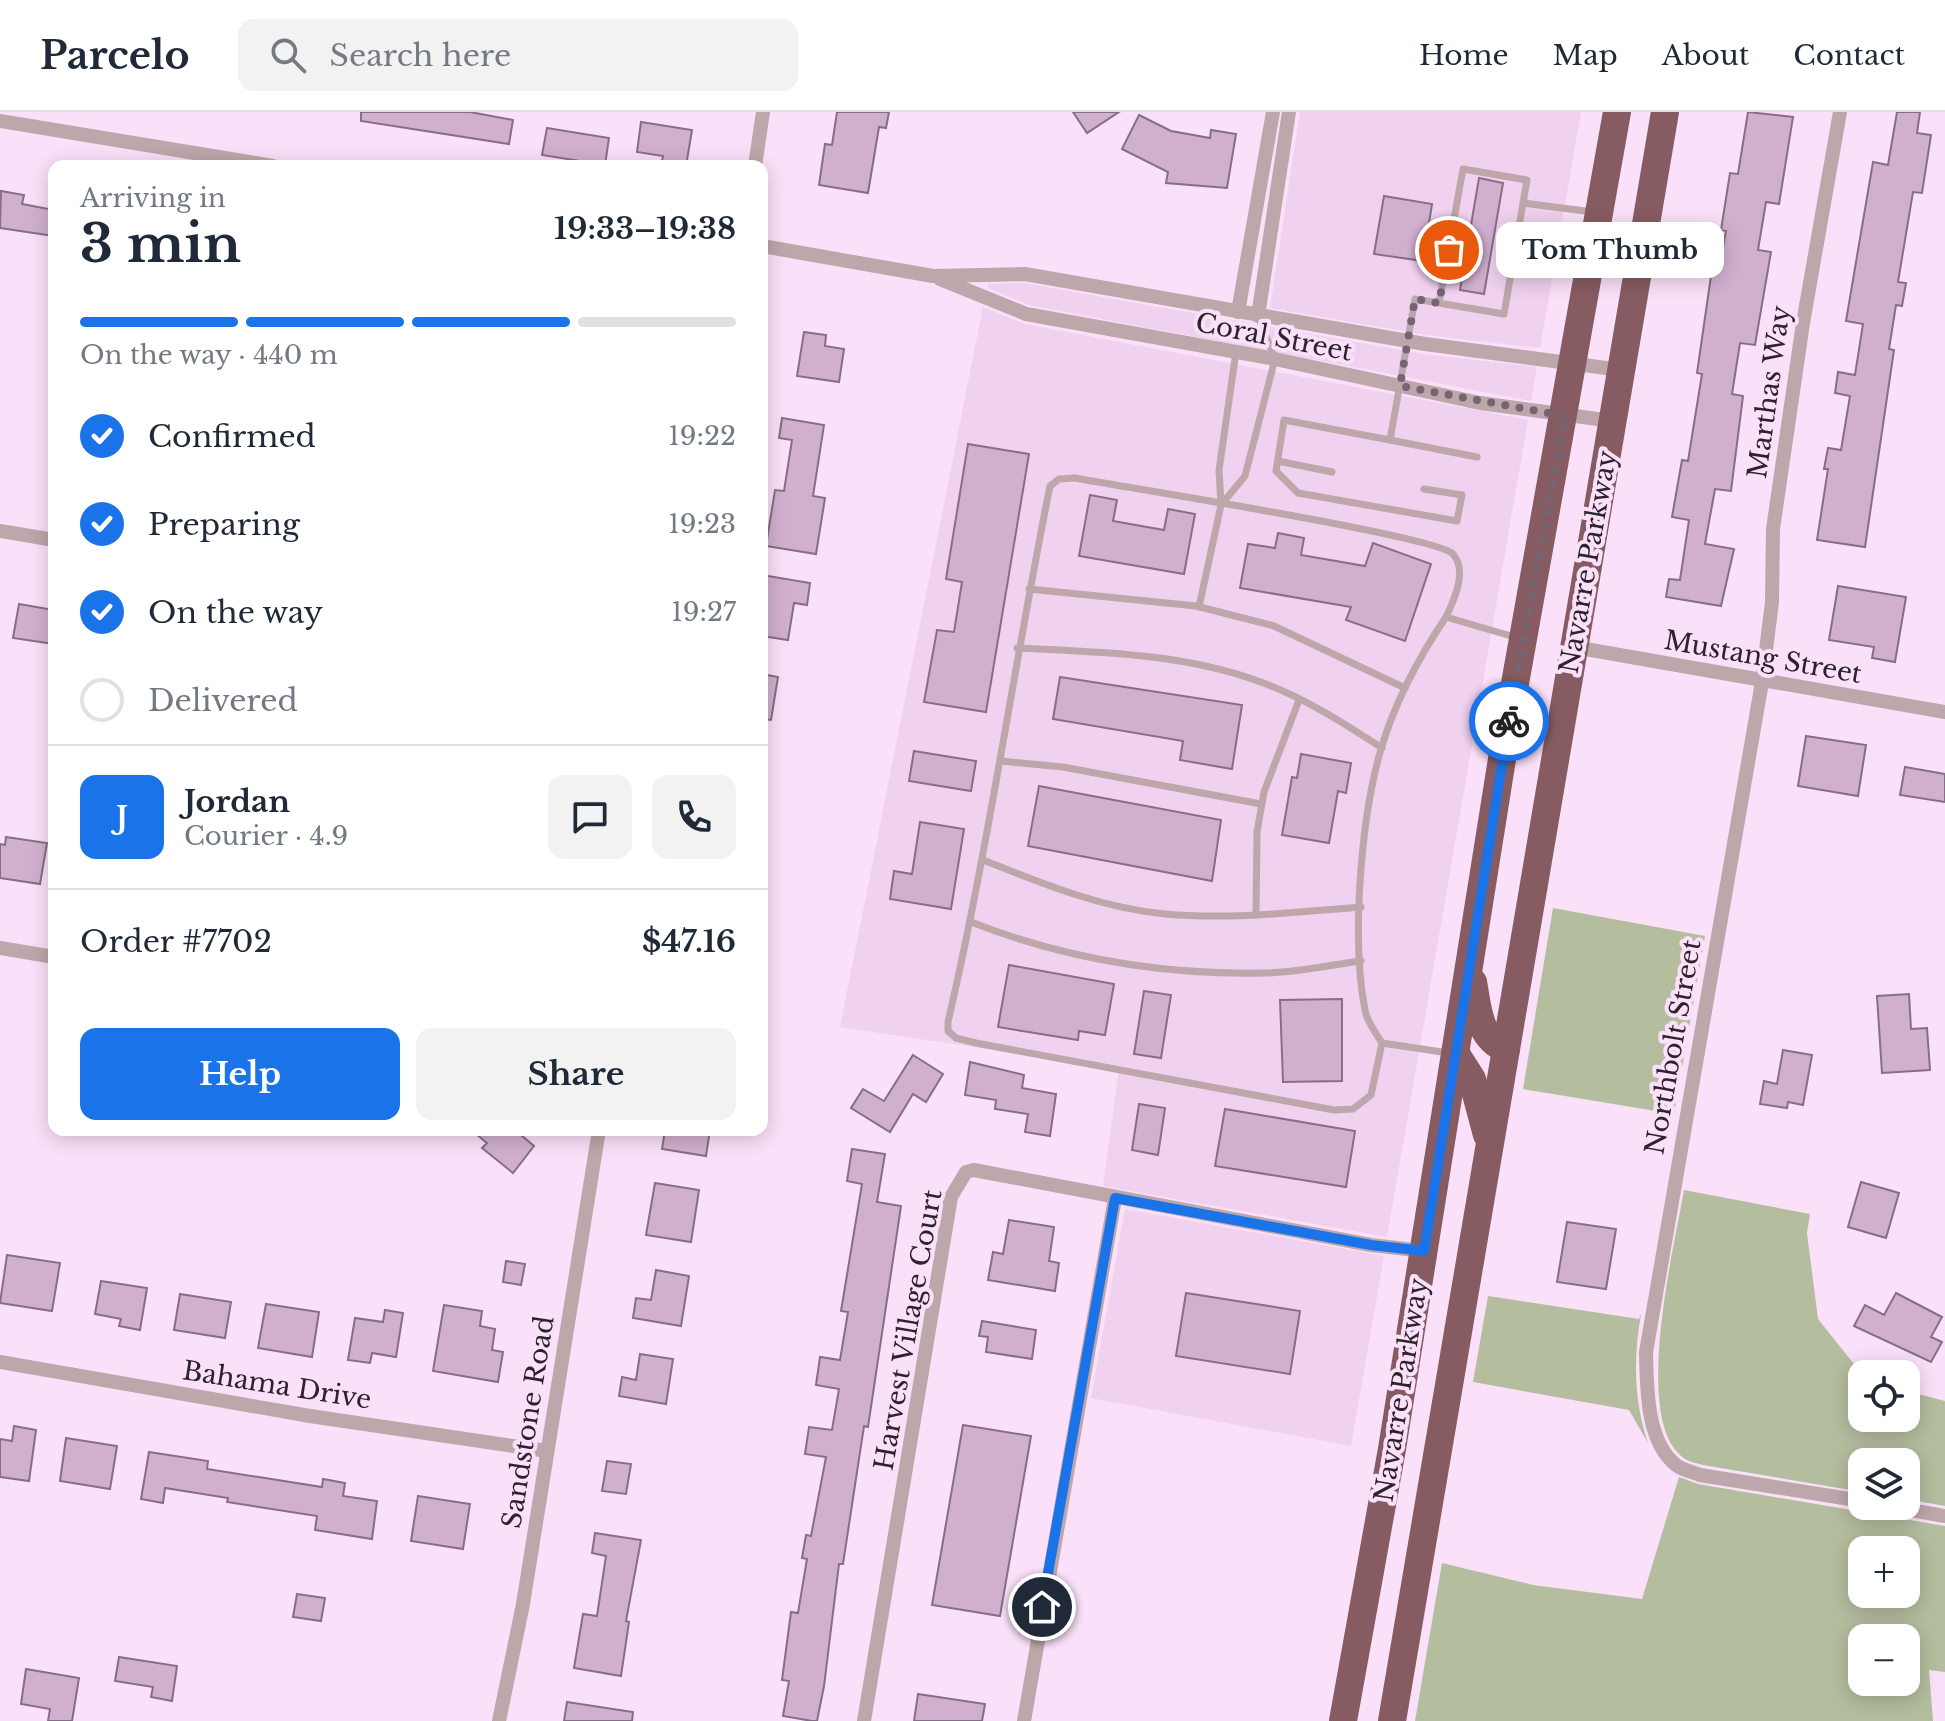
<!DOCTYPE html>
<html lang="en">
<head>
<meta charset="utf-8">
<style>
  :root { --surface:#fff; --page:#f2f2f3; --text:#1f2937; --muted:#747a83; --line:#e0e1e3; --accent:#1a73e8 }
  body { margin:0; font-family:"Libre Baskerville",serif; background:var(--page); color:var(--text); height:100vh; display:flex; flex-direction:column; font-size:30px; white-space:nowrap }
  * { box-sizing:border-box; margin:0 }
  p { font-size:26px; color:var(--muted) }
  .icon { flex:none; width:44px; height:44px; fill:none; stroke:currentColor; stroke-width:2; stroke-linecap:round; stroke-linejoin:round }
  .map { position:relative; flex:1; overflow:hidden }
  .side { position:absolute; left:48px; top:48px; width:720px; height:976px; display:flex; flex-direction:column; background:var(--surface); border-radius:16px; box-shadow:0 4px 20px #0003 }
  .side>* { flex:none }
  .buttons { position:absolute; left:1848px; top:1248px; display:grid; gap:16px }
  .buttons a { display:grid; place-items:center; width:72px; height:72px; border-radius:16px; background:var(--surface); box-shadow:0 4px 20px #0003; font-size:40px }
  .pin { position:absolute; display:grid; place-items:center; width:68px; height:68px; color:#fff; margin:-34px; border:4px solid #fff; border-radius:50%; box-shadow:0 2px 8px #0007 }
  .courier { position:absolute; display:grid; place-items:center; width:80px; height:80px; margin:-40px; border:6px solid #1a73e8; border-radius:50%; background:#fff; color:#222; box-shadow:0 2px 10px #0007 }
  .bubble { position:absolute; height:56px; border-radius:16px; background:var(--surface); box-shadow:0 4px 20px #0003; font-size:26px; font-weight:700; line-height:56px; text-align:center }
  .headline em { font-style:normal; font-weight:700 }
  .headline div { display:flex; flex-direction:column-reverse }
  .headline { display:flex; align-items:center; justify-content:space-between; height:136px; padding:0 32px }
  h1 { font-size:52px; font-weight:700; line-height:60px }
  .bar { display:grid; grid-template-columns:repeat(4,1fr); gap:12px 8px; align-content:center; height:96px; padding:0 32px }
  .bar i { height:10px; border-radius:6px; background:var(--line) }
  .bar .current { background:var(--accent) }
  .bar p { grid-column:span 4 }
  .line { display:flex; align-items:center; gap:20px; padding:0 32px; border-top:2px solid var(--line) }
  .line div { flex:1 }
  .round { display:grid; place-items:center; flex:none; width:84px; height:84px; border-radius:16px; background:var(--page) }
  ol { padding:0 32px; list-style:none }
  li { display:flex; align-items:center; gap:24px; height:88px }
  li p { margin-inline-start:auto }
  li .icon { padding:8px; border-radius:50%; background:var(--accent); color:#fff; stroke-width:4 }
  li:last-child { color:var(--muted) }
  li i { width:44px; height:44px; border:4px solid var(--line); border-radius:50% }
  .button { display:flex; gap:16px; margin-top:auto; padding:16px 32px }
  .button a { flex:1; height:92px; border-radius:16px; background:var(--accent); color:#fff; font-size:32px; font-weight:700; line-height:92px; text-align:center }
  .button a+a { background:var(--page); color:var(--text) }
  header { display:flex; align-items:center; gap:48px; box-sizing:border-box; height:112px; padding:0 40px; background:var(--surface); border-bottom:2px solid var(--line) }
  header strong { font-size:38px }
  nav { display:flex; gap:44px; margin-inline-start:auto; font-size:28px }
  .search { width:560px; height:72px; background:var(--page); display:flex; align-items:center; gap:20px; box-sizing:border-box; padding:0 28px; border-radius:16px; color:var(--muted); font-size:30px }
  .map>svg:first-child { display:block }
  .built { fill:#f0d1ef }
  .green { fill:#b4be9e; fill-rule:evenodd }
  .building { fill:#d1b0cf; stroke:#866f84; stroke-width:2 }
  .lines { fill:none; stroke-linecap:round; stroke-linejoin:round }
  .lane { stroke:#bda7aa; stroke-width:7 }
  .street { stroke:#bda7aa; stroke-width:14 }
  .highway { stroke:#865c62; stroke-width:28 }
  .done { stroke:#756573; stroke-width:8; stroke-dasharray:0 14.4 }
  .route { stroke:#1a73e8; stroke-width:10 }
  .labels { text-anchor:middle; stroke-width:8; stroke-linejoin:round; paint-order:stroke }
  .street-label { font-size:26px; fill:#2d232c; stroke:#fae0f8 }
</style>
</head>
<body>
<header>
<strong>Parcelo</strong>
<div class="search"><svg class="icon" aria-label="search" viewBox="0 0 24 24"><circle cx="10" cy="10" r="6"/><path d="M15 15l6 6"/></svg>Search here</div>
<nav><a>Home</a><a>Map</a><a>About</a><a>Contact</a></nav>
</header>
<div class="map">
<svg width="1945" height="1609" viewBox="0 0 1945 1609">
  <rect width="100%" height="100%" fill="#fae0f8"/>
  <g class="built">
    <polygon points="1300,0 1581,0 1540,236 1426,223 1270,196"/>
    <polygon points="1024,171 1423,242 1537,255 1531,289 1029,193 988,176 988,172"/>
    <polygon points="983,195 1025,212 1528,308 1387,1125 1103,1074 1119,957 840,915"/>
    <polygon points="1125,1097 1384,1144 1351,1334 1091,1286"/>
  </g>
  <g class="green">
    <polygon points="1553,796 1705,824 1674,1002 1523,977"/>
    <path d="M 1684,1078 L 1810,1102 L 1807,1121 L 1818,1207 L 1862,1262 L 1862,1306 L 1906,1306 L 1906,1279 L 1945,1289 L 1945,1394 L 1906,1387 L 1906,1350 L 1862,1350 L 1862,1380 L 1703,1353 C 1697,1351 1690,1350 1685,1347 C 1630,1311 1675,1133 1684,1078 Z"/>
    <path d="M 1488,1184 L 1639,1207 L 1641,1202 C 1633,1248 1634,1289 1648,1331 L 1629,1298 L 1473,1270 Z"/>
    <path d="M 1679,1365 L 1698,1372 L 1945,1414 L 1945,1560 L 1929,1558 L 1933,1609 L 1415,1609 L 1442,1451 L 1533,1473 L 1642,1487 ZM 1906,1438 L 1906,1482 L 1862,1482 L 1862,1438 ZM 1862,1526 L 1906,1526 L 1906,1570 L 1862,1570 Z"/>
  </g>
  <g class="building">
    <polygon points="361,0 470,0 513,8 509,32 361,9"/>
    <polygon points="837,0 889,0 886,16 879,15 868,81 819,73 825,32 832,33"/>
    <polygon points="1073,0 1119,0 1087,21"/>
    <polygon points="1748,0 1793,5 1779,92 1766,90 1758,138 1771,140 1755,233 1740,231 1732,282 1743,284 1731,379 1715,377 1705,432 1734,437 1721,494 1666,485 1669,467 1680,468 1689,408 1672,405 1682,348 1688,349 1702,262 1697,261 1713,150 1720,151 1726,119 1721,118 1730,61 1738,62"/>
    <polygon points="1897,0 1920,0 1917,21 1931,23 1922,81 1913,80 1898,170 1906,171 1902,194 1896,193 1889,237 1894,238 1865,435 1817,428 1828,357 1824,357 1828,336 1841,338 1850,284 1835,281 1838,260 1855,263 1863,212 1846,209 1873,50 1888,53"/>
    <polygon points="1139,3 1171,19 1210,26 1211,18 1236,22 1227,76 1166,71 1168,60 1122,37"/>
    <polygon points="641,10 692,18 686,54 661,54 663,44 637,40"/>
    <polygon points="547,16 609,26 605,53 542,43"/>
    <polygon points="1479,66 1503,71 1484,182 1460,178"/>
    <polygon points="1,79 24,83 22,92 54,98 54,124 0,116"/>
    <polygon points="1384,84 1432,92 1423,149 1374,142"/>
    <polygon points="804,220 826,223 825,234 844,237 839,270 797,264"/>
    <polygon points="782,306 824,313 813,384 825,386 816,442 766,434 775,378 784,379 792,328 779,326"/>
    <polygon points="968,332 1029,342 986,600 924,590 937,518 954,520 962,470 946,467"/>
    <polygon points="1090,383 1117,388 1113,409 1164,418 1168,397 1195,402 1184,462 1079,444"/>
    <polygon points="1278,421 1304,426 1301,443 1365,454 1373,431 1431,452 1405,529 1346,508 1351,495 1240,476 1248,432 1275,436"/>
    <polygon points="762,463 810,471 807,493 794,491 788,528 762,524"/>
    <polygon points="1838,474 1906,485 1895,550 1872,546 1874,535 1829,528"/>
    <polygon points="19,492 54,498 54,532 13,526"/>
    <polygon points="762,562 778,565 771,608 762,607"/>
    <polygon points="1060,565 1242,593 1232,657 1180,648 1183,629 1053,607"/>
    <polygon points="1806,624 1866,633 1858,684 1798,674"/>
    <polygon points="914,639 976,649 971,679 909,669"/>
    <polygon points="1301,642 1351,651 1346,681 1338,679 1329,731 1282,723 1292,665 1297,666"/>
    <polygon points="1905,655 1945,662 1945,690 1900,683"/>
    <polygon points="1039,674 1221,708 1212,769 1028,734"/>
    <polygon points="920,710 964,717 951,797 890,787 894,759 912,762"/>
    <polygon points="6,725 47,731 40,772 0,766 0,732 5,733"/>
    <polygon points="1009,853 1114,872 1105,923 1079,919 1078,928 998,915"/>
    <polygon points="1144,879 1171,883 1161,946 1134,942"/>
    <polygon points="1909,882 1911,917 1927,916 1930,958 1882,961 1877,884"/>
    <polygon points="1342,887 1342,969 1283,970 1280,888"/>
    <polygon points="1783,938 1812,943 1803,993 1788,990 1787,996 1760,992 1764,969 1777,972"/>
    <polygon points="913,943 943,962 926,990 913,982 890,1020 851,996 863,977 884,989"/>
    <polygon points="970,950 1024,963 1022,976 1056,982 1050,1024 1025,1020 1028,1002 995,997 996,988 965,983"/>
    <polygon points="1139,992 1165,996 1158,1043 1132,1038"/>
    <polygon points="1225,997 1355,1019 1346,1075 1215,1054"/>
    <polygon points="471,1018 515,1018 534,1034 513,1061 482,1036 487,1031"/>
    <polygon points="665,1018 710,1018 706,1044 662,1037"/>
    <polygon points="852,1037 885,1042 877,1090 901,1094 868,1315 864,1314 843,1452 839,1452 824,1574 817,1609 812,1609 783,1604 789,1569 782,1568 791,1500 798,1501 807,1447 802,1446 806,1423 811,1424 826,1345 805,1342 809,1315 832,1318 839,1277 816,1273 820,1245 840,1248 848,1200 841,1199 862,1072 847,1069"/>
    <polygon points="1861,1070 1899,1081 1886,1126 1848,1115"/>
    <polygon points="655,1071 699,1078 691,1130 646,1123"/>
    <polygon points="1009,1108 1054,1115 1049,1149 1059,1151 1055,1179 988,1168 993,1140 1003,1142"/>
    <polygon points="1567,1110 1616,1117 1606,1177 1557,1170"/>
    <polygon points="7,1143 60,1151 52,1199 0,1191"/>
    <polygon points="506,1149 525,1152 521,1173 503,1170"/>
    <polygon points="656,1158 689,1164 681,1214 633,1206 636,1186 651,1188"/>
    <polygon points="101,1169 147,1176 140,1218 119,1214 121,1207 95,1202"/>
    <polygon points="1186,1181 1300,1199 1290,1262 1176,1244"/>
    <polygon points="1896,1181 1942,1205 1931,1225 1942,1230 1931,1250 1854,1214 1865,1193 1884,1203"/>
    <polygon points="180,1182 231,1190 225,1226 174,1218"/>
    <polygon points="266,1192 319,1200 312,1245 258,1236"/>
    <polygon points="444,1193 482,1199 480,1214 495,1217 492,1238 503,1240 498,1270 433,1259"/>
    <polygon points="385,1198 403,1201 396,1245 372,1241 370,1251 348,1248 355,1206 383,1210"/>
    <polygon points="982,1209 1036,1218 1032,1247 986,1240 988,1225 979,1224"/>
    <polygon points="640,1242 673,1247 666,1292 619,1284 622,1265 636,1268"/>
    <polygon points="963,1313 1031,1324 1000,1504 932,1493"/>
    <polygon points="14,1314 36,1318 29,1369 0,1365 0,1327 12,1329"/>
    <polygon points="66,1326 117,1334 110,1377 60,1369"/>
    <polygon points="149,1340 208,1349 207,1357 322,1375 323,1367 345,1371 343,1384 377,1389 372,1427 315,1418 317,1404 227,1390 228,1386 165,1376 163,1391 141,1387"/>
    <polygon points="607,1349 631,1352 626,1382 602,1379"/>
    <polygon points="418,1384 470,1392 463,1437 411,1429"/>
    <polygon points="595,1421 641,1428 626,1509 629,1510 621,1564 574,1556 583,1502 597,1504 606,1444 592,1441"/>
    <polygon points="297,1482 325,1486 321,1509 293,1505"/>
    <polygon points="119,1545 177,1554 172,1589 151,1585 153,1575 115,1569"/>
    <polygon points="26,1557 79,1566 72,1609 48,1609 50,1597 21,1592"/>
    <polygon points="918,1582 985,1592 982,1609 914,1609"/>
    <polygon points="567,1590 633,1600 632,1609 564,1609"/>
  </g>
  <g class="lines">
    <g class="lane">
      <polyline points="1523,91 1593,100"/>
      <polyline points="1390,328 1477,345"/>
      <polyline points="1278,349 1332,360"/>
      <polyline points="1424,377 1462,383 1457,409 1298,381 1276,359 1284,308 1390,328 1415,187 1504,202 1527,68 1463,57 1439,191"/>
      <polyline points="1221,393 1245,364 1275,247 1258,204"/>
      <polyline points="1029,477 1196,494 1274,514 1405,576"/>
      <polyline points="1199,495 1221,393 1219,358 1236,240"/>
      <path d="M 1017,536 C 1097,540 1182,541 1258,569 C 1303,585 1342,610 1382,636"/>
      <polyline points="1001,649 1063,655 1261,692"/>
      <path d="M 983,748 C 1041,771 1101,796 1165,802 C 1230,808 1296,800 1361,795"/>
      <polyline points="1256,803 1257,720 1264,680 1299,588"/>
      <path d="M 971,810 C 1065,847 1163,863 1264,861 C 1296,861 1329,853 1361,849"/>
      <path d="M 1382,931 C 1376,921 1367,910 1365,898 C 1351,827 1361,706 1381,637 C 1395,590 1419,545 1446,505"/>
      <path d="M 1449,941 L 1382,931 L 1371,983 L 1353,997 L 1334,998 L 976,931 L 956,926 L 948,919 L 948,910 C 989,733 1014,553 1050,374 L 1059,367 L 1075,366 C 1123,375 1437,424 1453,442 C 1468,459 1454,488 1446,505 L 1518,526"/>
    </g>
    <g class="street">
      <path d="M 1840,0 L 1803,211 L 1773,417 L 1772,490 L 1762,570 L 1646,1240 C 1647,1276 1646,1329 1676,1353 C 1682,1358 1693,1360 1700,1363 L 1862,1389"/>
      <polyline points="0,9 273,54"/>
      <polyline points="755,54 763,0"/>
      <polyline points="762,134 933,164 1025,162 1425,232 1621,258"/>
      <polyline points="940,167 1026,202 1275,247 1480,291 1612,309"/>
      <polyline points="1238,200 1273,0"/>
      <polyline points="1258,204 1289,0"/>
      <polyline points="0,419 54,428"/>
      <polyline points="1574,535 1945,600"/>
      <polyline points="0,836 54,845"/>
      <polyline points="0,1250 310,1304 547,1339"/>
      <polyline points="1888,1394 1945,1404"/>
      <polyline points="499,1609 523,1492 599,1018"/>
      <polyline points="864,1609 951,1085 966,1060 974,1058 1371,1133 1424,1139"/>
      <polyline points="1024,1609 1115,1086"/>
    </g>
    <g class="highway">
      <path d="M 1473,870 C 1478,896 1478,926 1506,937"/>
      <polyline points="1456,942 1472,967 1487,1023"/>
      <polyline points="1343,1609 1392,1337 1506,622 1617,0"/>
      <polyline points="1392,1609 1665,0"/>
    </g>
  </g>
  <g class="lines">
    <polyline class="done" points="1449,138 1439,191 1415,187 1400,274 1565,304 1509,609"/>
    <polyline class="route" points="1042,1495 1115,1086 1371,1133 1424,1139 1509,609"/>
  </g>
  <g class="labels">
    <g class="street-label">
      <text transform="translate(1274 225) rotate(11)" y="9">Coral Street</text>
      <text transform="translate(1769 280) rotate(-82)" y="9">Marthas Way</text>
      <text transform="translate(1588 450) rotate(-80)" y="9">Navarre Parkway</text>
      <text transform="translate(1763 545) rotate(10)" y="9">Mustang Street</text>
      <text transform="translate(1673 935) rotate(-80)" y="9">Northbolt Street</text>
      <text transform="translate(908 1218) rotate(-80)" y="9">Harvest Village Court</text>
      <text transform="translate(277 1273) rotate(9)" y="9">Bahama Drive</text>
      <text transform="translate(1401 1278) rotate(-81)" y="9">Navarre Parkway</text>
      <text transform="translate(528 1310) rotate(-81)" y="9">Sandstone Road</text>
    </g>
  </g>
</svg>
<div class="buttons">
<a><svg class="icon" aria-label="locate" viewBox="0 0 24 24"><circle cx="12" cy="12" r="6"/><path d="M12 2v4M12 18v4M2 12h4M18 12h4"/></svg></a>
<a><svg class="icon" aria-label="layers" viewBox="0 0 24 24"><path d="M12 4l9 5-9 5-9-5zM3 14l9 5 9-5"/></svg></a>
<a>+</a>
<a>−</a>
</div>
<div class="pin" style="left:1449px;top:138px;background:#ea580c"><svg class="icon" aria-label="bag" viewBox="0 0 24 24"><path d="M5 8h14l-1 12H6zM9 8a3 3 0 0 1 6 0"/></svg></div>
<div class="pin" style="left:1042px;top:1495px;background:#1f2937"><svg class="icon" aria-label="home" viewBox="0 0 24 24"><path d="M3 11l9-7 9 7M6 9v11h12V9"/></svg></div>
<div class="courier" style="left:1509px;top:609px"><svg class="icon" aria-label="bike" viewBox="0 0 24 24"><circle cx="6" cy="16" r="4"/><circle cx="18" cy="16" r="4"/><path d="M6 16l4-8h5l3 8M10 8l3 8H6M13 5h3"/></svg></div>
<div class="bubble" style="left:1496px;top:110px;width:228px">Tom Thumb</div>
<section class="side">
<div class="headline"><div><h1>3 min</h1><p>Arriving in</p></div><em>19:33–19:38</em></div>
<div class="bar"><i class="current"></i><i class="current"></i><i class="current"></i><i></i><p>On the way · 440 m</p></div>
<ol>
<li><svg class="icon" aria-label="check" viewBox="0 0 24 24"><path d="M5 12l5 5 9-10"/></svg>Confirmed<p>19:22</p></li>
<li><svg class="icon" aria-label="check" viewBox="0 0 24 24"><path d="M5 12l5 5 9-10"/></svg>Preparing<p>19:23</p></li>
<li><svg class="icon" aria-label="check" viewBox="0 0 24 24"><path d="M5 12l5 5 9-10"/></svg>On the way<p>19:27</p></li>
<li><i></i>Delivered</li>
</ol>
<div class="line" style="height:144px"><b class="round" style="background:var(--accent);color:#fff">J</b><div><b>Jordan</b><p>Courier · 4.9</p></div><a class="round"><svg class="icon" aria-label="chat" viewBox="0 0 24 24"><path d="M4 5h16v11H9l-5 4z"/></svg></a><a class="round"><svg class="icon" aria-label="phone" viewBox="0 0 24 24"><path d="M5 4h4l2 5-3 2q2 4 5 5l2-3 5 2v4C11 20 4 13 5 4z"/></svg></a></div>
<div class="line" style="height:104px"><div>Order #7702</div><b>$47.16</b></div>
<div class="button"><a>Help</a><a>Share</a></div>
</section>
</div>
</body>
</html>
